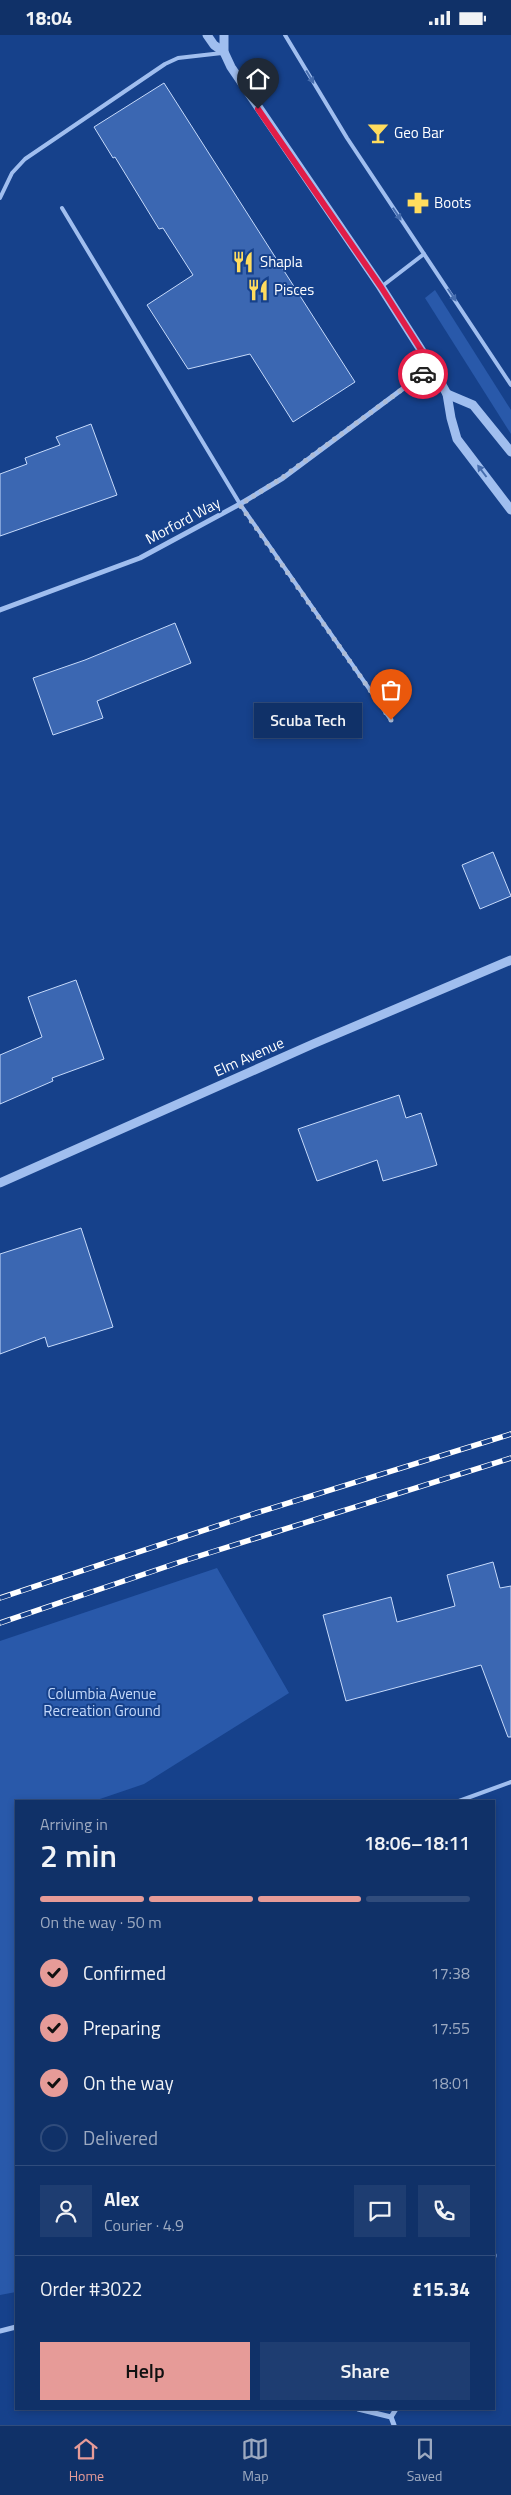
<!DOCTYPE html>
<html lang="en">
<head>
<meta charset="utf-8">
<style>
  :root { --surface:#103168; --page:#1e3d71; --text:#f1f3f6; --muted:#9ca9c0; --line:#304c7c; --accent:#e69b98 }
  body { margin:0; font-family:"Titillium Web",sans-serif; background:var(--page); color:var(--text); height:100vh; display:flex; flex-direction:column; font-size:19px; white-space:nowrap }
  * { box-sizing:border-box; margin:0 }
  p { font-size:16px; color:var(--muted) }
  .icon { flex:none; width:28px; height:28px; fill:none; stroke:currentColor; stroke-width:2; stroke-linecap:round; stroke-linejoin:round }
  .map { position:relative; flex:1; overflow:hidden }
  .drawer { position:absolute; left:15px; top:1765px; width:480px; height:610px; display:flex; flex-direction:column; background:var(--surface); border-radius:0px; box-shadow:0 2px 8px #0003,0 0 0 1px var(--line) }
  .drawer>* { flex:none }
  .pin { position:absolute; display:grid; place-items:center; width:42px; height:42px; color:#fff; margin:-51px -21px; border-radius:50% 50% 50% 0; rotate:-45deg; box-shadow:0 0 5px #0007 }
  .pin .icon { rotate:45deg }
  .courier { position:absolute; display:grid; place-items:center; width:50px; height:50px; margin:-25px; border:4px solid #e11d48; border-radius:50%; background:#fff; color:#222; box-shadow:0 1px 6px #0007 }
  .bubble { position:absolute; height:35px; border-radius:0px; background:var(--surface); box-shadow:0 2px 8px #0003,0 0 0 1px var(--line); font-size:16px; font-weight:600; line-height:35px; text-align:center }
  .head em { font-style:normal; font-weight:600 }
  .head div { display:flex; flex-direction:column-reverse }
  .head { display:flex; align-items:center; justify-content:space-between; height:85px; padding:0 25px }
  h1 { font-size:32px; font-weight:600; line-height:38px }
  .bar { display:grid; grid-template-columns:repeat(4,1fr); gap:8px 5px; align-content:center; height:60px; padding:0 25px }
  .bar i { height:6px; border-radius:4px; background:var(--line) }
  .bar .current { background:var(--accent) }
  .bar p { grid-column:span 4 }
  .line { display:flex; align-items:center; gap:12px; padding:0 25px; border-top:1px solid var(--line) }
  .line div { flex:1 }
  .round { display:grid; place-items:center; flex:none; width:52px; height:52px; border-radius:0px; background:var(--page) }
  ol { padding:0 25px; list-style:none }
  li { display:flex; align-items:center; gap:15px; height:55px }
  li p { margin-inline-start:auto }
  li .icon { padding:5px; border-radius:50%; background:var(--accent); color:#111; stroke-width:4 }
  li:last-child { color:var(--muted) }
  li i { width:28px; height:28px; border:2px solid var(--line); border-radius:50% }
  .primary-button { display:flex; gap:10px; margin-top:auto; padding:10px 25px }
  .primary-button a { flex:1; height:58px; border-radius:0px; background:var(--accent); color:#111; font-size:20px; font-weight:600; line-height:58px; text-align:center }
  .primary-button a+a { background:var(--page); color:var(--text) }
  .status { display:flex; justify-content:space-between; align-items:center; height:35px; padding:0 25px; background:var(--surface); direction:ltr }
  .status svg { height:14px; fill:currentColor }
  .tabs { display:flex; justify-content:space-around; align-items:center; height:70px; border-top:1px solid var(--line); background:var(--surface); font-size:14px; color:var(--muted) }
  .tabs a { display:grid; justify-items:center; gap:2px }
  .tabs .current { color:var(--accent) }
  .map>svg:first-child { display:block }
  .green { fill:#2959aa }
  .building { fill:#3b67b2; stroke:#c6dafb }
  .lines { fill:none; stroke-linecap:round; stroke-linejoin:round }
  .service { stroke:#a0beef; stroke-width:4 }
  .minor { stroke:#a0beef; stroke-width:5 }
  .tertiary { stroke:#a0beef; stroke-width:9 }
  .rail-casing { stroke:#fff; stroke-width:5.5 }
  .rail { stroke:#16418b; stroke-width:4; stroke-dasharray:11; stroke-linecap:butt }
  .oneway { fill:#466dae }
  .done { stroke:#adbcd6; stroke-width:5; stroke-dasharray:0 9 }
  .route { stroke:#e11d48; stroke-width:6 }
  .labels { text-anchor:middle; stroke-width:4; stroke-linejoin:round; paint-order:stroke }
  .poi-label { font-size:15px; fill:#fff; stroke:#16418b; text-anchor:start }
  .street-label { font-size:15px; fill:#fff; stroke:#16418b }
  .park-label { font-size:15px; fill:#c6dafb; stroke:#16418b }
</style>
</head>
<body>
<div class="status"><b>18:04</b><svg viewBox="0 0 49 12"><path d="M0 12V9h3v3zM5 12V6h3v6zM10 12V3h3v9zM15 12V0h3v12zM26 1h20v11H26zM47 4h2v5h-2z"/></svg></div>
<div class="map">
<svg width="511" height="2390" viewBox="0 0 511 2390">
  <rect width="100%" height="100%" fill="#16418b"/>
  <g class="green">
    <polygon points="435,255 511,375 511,399 425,263"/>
    <polygon points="217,1533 289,1658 144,1749 94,1766 16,1766 16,2257 0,2260 0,1606"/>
  </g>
  <g class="building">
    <polygon points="164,48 355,347 293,387 250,319 188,334 147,270 193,240 163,193 159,194 115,122 113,123 94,92"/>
    <polygon points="91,389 117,460 0,501 0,439 27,429 25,423 60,410 56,402"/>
    <polygon points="175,588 191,628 97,666 103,683 53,700 33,643 85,625"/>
    <polygon points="493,817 511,861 480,874 462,830"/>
    <polygon points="76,945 104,1024 52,1043 53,1046 0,1069 0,1020 42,1002 28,962"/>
    <polygon points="399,1060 406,1083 421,1078 437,1130 383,1146 377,1125 317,1146 298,1094"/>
    <polygon points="81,1193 113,1292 48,1312 45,1302 0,1319 0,1219"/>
    <polygon points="493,1527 500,1553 511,1551 511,1702 508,1702 481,1630 346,1666 323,1580 391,1562 397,1587 455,1571 447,1540"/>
  </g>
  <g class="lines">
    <g class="service">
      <polyline points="285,0 347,103 511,350"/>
      <polyline points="0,163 12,138 25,124 165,29 178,23 222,18"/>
      <polyline points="62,173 240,469 391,685"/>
      <polyline points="381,252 424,219"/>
      <polyline points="459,1766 511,1747"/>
    </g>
    <g class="minor">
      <polyline points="0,575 140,523 240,469 283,443 432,332"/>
      <polyline points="494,2220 494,2221"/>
      <polyline points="0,2296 16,2292"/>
      <polyline points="358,2374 391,2382 394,2390"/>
      <polyline points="391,2382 396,2374"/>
    </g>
    <g class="tertiary">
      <polyline points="207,0 214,10 224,17"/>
      <polyline points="224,0 224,17 231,32 381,252 432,332 447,359 451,383 457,404 511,475"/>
      <polyline points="447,359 473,370 511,417"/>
      <polyline points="0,1148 313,1009 511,925"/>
    </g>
    <g class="rail-casing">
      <g id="rail">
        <polyline points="0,1563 253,1479 511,1399"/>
        <polyline points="0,1588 180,1527 511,1423"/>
      </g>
    </g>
    <use href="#rail" class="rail"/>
  </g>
  <defs><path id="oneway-solid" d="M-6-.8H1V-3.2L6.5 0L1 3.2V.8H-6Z" transform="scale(1.25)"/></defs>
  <g class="oneway">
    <use href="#oneway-solid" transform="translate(310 42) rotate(59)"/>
    <use href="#oneway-solid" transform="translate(397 179) rotate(56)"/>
    <use href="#oneway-solid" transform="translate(452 260) rotate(56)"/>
    <use href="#oneway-solid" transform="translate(482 436) rotate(-127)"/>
  </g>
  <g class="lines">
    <polyline class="done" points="391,685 240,470 283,442 423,339"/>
    <polyline class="route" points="258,74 381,252 432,332 423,339"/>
  </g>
  <defs>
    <g id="bar-bare" transform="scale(1.725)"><path d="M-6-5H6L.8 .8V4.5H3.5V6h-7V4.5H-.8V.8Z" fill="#ffdc5e" stroke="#16418b" stroke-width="2.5" paint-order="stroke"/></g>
    <g id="pharmacy-bare" transform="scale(1.725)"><path d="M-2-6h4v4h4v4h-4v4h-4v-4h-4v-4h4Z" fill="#ffdc5e" stroke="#16418b" stroke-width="2.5" paint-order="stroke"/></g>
    <g id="restaurant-bare" transform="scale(1.725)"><path d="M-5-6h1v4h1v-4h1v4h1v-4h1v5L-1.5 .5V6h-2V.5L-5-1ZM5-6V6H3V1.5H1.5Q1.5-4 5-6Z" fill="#ffdc5e" stroke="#16418b" stroke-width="2.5" paint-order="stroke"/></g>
  </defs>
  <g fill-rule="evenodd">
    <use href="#bar-bare" x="378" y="98"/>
    <use href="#pharmacy-bare" x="418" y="168"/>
    <use href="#restaurant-bare" x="243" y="227"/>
    <use href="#restaurant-bare" x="258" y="255"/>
  </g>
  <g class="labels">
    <g class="poi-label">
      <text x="394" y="103">Geo Bar</text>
      <text x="434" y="173">Boots</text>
      <text x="260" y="232">Shapla</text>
      <text x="274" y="260">Pisces</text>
    </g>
    <g class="street-label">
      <text transform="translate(183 486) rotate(-28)" y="5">Morford Way</text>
      <text transform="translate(249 1022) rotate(-24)" y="5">Elm Avenue</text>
    </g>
    <g class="park-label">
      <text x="102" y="1664">Columbia Avenue<tspan x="102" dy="17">Recreation Ground</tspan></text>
    </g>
  </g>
</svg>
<div class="pin" style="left:391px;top:685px;background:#ea580c"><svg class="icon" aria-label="bag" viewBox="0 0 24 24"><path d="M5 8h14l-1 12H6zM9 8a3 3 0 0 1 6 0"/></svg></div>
<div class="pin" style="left:258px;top:74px;background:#1f2937"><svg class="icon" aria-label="home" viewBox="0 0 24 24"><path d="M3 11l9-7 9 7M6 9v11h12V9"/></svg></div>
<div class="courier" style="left:423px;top:339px"><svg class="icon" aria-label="car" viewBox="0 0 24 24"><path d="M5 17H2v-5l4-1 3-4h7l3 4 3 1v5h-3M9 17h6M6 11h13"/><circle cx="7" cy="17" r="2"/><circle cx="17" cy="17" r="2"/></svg></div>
<div class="bubble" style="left:254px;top:668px;width:108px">Scuba Tech</div>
<section class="drawer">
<div class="head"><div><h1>2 min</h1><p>Arriving in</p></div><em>18:06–18:11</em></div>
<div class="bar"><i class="current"></i><i class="current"></i><i class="current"></i><i></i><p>On the way · 50 m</p></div>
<ol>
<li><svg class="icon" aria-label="check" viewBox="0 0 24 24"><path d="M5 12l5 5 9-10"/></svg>Confirmed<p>17:38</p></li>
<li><svg class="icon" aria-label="check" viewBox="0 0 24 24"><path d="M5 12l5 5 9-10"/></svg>Preparing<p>17:55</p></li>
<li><svg class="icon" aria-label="check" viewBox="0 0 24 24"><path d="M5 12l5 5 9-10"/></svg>On the way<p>18:01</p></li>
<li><i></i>Delivered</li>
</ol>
<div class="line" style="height:90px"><a class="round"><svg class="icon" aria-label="person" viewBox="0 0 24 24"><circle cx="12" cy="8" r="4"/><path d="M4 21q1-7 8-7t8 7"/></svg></a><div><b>Alex</b><p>Courier · 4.9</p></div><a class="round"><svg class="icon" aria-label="chat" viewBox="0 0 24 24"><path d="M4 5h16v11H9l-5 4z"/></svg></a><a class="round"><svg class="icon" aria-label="phone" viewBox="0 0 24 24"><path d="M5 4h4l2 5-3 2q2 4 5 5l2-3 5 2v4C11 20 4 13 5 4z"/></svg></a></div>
<div class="line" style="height:65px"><div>Order #3022</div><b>£15.34</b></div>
<div class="primary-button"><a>Help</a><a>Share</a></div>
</section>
</div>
<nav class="tabs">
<a class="current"><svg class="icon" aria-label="home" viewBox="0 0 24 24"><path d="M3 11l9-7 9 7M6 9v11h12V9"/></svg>Home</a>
<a><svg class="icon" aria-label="map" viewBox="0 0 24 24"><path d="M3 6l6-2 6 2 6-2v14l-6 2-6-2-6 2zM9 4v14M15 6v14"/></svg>Map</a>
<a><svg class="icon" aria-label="saved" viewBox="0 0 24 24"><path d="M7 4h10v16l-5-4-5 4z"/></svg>Saved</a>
</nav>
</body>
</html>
